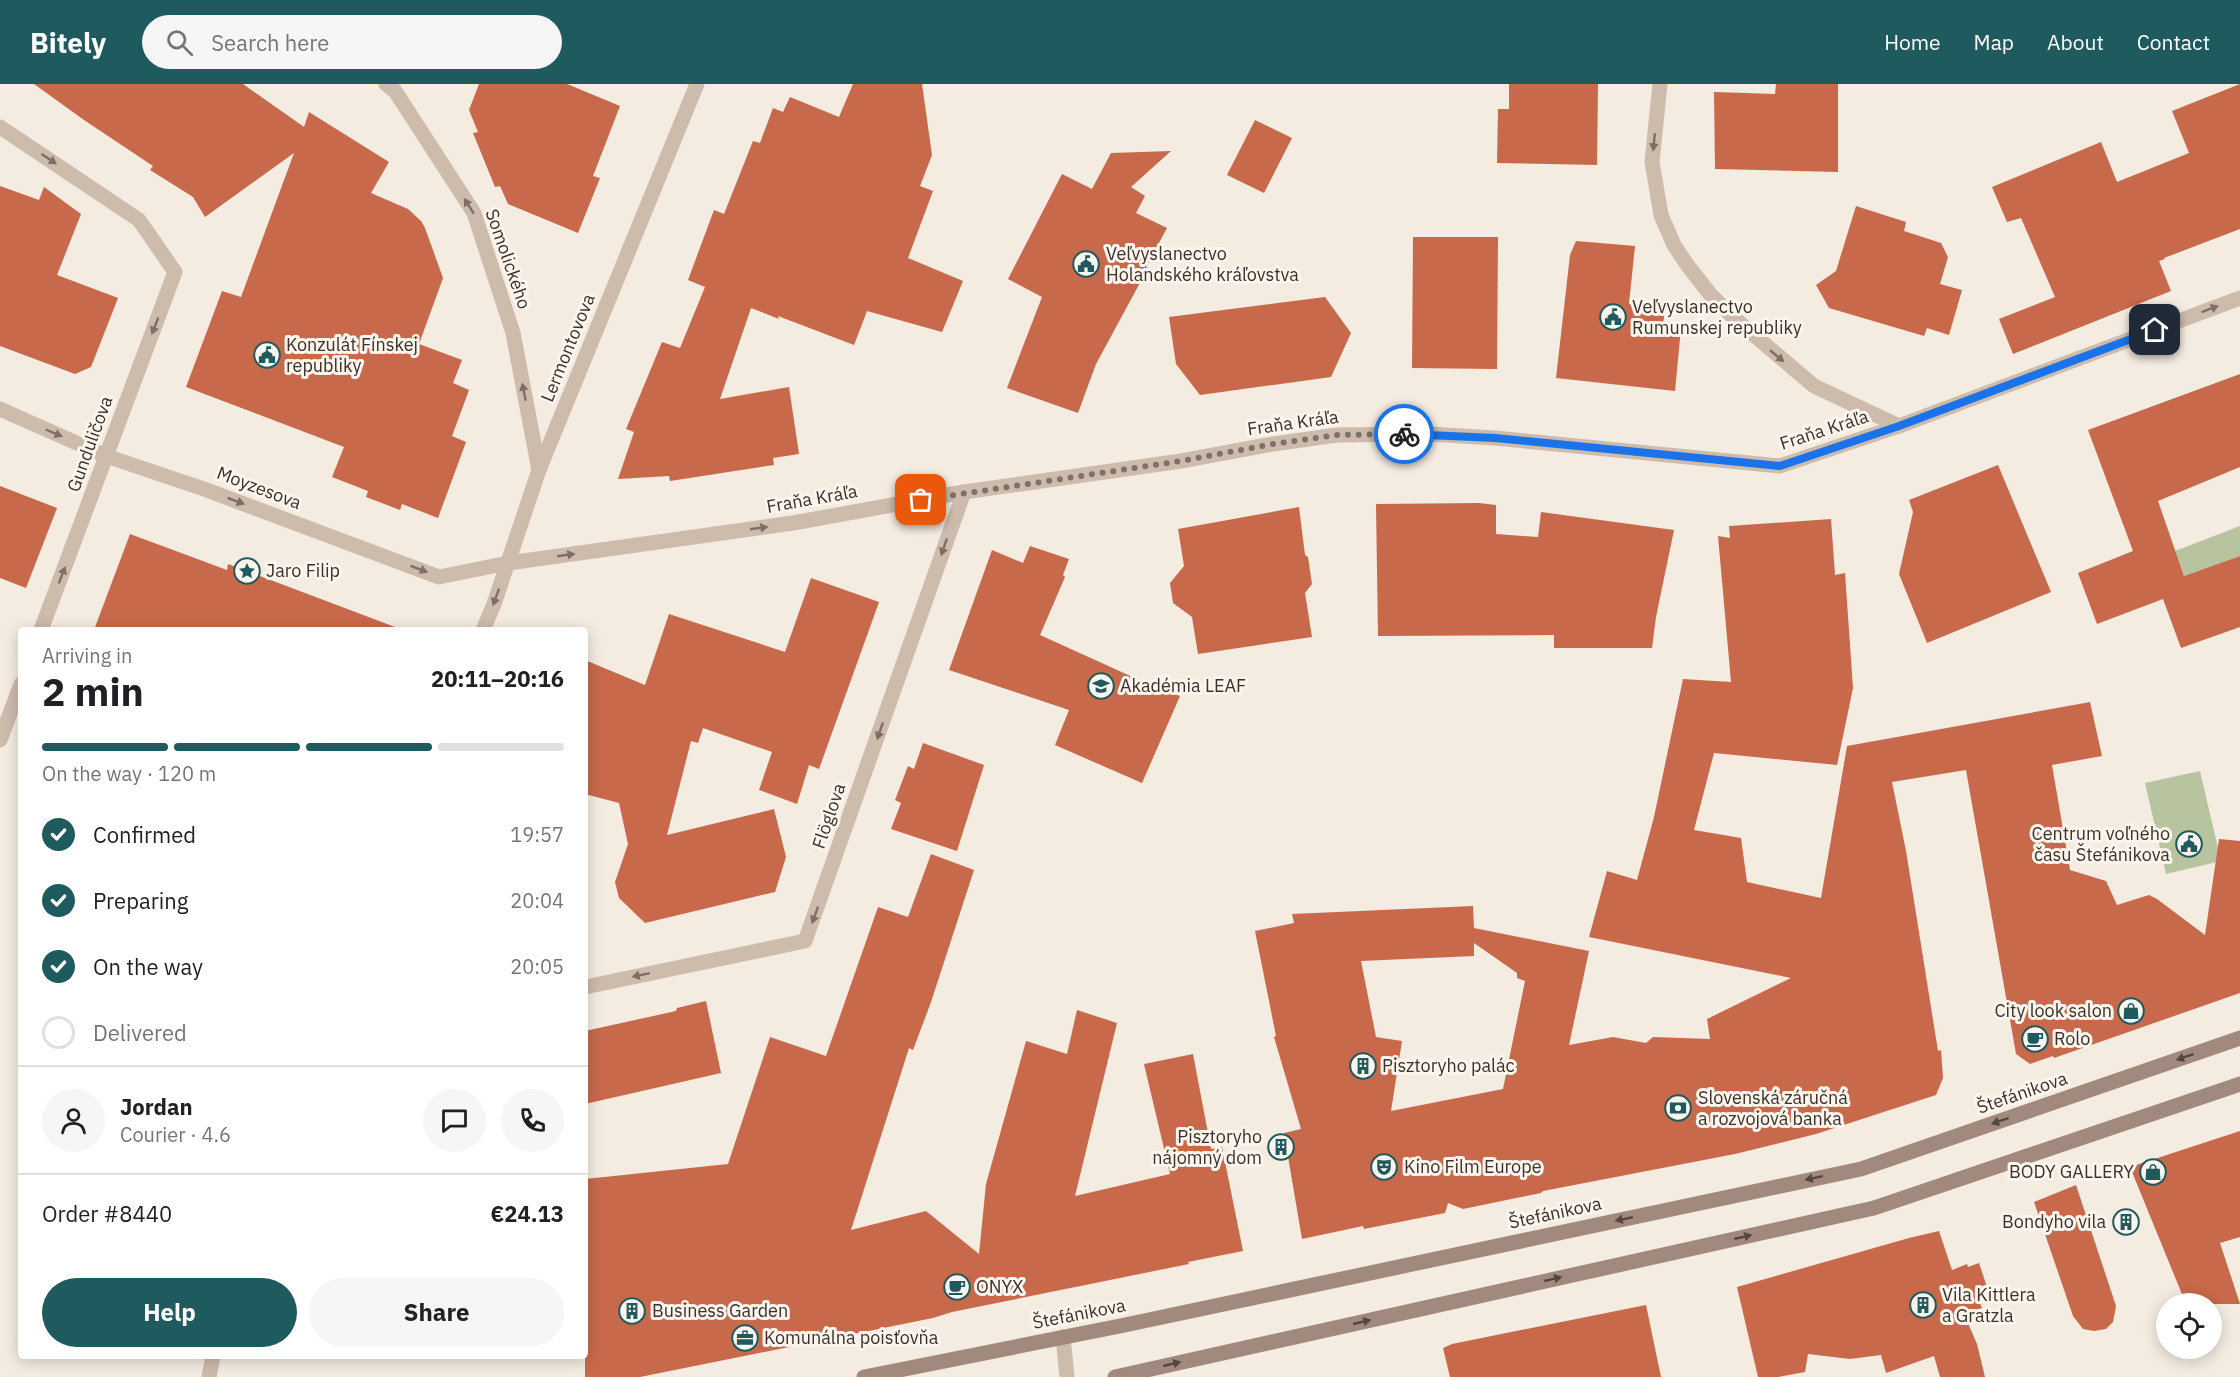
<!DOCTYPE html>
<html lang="en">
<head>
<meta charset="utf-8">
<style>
  :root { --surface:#fff; --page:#f6f6f6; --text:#202124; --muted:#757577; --line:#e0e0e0; --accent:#1f5a5e }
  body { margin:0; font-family:"IBM Plex Sans",sans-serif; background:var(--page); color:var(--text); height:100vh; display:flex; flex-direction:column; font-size:22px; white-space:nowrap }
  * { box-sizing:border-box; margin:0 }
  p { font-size:20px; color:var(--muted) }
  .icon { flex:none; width:33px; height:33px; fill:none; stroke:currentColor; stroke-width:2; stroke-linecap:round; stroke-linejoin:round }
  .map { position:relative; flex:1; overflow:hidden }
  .sheet { position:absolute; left:18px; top:543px; width:570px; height:732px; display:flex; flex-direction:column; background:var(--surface); border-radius:6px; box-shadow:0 3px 15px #0003 }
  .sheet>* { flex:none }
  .tools { position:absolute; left:2156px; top:1209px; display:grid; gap:12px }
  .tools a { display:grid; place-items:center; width:66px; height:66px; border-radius:50%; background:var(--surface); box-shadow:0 3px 15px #0003; font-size:30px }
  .pin { position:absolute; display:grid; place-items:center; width:51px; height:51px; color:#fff; margin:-26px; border-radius:12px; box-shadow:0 3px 9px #0006 }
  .courier { position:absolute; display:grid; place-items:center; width:60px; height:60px; margin:-30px; border:4px solid #1a73e8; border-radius:50%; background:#fff; color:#222; box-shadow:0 2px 8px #0007 }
  .head em { font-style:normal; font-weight:700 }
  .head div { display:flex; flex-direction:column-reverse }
  .head { display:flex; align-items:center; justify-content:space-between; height:102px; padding:0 24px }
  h1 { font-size:39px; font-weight:700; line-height:45px }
  .bar { display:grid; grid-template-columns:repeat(4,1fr); gap:9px 6px; align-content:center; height:72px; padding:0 24px }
  .bar i { height:8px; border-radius:4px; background:var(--line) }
  .bar .active { background:var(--accent) }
  .bar p { grid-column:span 4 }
  .line { display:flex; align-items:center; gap:15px; padding:0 24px; border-top:2px solid var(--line) }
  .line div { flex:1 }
  .round { display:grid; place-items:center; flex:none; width:63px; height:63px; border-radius:32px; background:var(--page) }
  ol { padding:0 24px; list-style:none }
  li { display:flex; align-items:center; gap:18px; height:66px }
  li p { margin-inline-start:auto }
  li .icon { padding:6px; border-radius:50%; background:var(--accent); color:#fff; stroke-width:4 }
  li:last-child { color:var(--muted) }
  li i { width:33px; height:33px; border:3px solid var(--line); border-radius:50% }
  .action { display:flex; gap:12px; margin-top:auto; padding:12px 24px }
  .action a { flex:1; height:69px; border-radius:36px; background:var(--accent); color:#fff; font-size:24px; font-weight:700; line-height:69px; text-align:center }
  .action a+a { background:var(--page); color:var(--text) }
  header { display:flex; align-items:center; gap:36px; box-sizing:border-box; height:84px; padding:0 30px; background:var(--accent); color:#fff }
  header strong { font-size:28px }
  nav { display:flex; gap:33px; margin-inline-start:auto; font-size:21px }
  .search { width:420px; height:54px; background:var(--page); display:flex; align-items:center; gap:15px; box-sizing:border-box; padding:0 21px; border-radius:33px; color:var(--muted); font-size:22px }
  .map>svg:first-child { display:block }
  .green { fill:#b8c4a0 }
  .building { fill:#c8694b; fill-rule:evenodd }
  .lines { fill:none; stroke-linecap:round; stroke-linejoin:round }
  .street { stroke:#cdbbac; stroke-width:15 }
  .secondary { stroke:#a18a7d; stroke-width:15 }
  .oneway { fill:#7d6f65 }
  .oneway2 { fill:#544640 }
  .done { stroke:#7c716b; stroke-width:6; stroke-dasharray:0 10.8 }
  .route { stroke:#1a73e8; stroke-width:8 }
  .labels { text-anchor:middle; stroke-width:6; stroke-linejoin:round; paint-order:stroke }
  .poi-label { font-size:18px; fill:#3b302b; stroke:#fbf5ee; text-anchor:start }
  .street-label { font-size:18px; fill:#3b302b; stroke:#fbf5ee }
</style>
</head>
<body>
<header>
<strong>Bitely</strong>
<div class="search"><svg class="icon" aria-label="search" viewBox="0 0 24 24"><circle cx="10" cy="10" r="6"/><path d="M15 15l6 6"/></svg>Search here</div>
<nav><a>Home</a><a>Map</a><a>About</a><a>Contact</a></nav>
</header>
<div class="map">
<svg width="2240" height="1293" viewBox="0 0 2240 1293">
  <rect width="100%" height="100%" fill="#f4ebe1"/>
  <g class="green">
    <polygon points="2240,442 2240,472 2184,492 2175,467"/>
    <polygon points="2200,687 2221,777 2166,790 2145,699"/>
  </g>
  <g class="building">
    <polygon points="34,0 243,0 304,43 309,28 389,78 371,109 408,125 421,137 425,144 443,194 419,260 462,276 453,299 469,306 452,352 466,358 438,434 402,420 400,426 366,413 368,407 332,393 344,363 186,303 222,207 241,213 294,69 205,133 193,113 150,86 153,82 84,36"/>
    <polygon points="479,0 567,0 620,22 593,92 600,94 578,149 508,120 500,102 495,103 473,49 478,48 469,26"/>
    <polygon points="853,0 922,0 932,71 920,102 933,107 908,174 963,197 942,248 867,227 854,261 778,232 779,235 751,224 720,315 789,303 799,370 773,374 774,381 670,397 669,392 618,395 634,348 626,345 662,258 680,264 705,203 688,196 714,126 724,130 753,57 760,59 773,24 783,28 790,13 839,33"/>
    <polygon points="1509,0 1598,0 1597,81 1497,79 1498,25 1509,25"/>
    <polygon points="1776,0 1838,0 1838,88 1715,85 1714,8 1775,10"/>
    <polygon points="2240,0 2240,145 2164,174 2165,175 2159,177 2171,207 2013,270 1999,235 2055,213 2021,134 2007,138 1992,103 2101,58 2117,98 2189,69 2172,27"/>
    <polygon points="1255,36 1292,54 1264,109 1227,91"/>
    <polygon points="1171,67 1131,103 1145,112 1136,129 1167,144 1146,183 1148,184 1096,280 1078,329 1007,304 1042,213 1008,195 1062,90 1092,105 1111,69"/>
    <polygon points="0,102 39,116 44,103 81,130 57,191 118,214 91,283 75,290 0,262"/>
    <polygon points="1856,122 1906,138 1904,147 1941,159 1948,173 1940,200 1962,206 1949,251 1927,244 1924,252 1829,224 1816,201 1836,187"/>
    <polygon points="1413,153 1498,153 1497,285 1412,284"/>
    <polygon points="1576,157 1635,162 1629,220 1665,224 1663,242 1681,244 1675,307 1556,294 1570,171"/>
    <polygon points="1325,213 1351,249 1331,293 1200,311 1176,280 1169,233"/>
    <polygon points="2240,290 2240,383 2158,417 2184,492 2240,472 2240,543 2181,564 2163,515 2097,540 2078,489 2133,467 2088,346"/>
    <polygon points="1998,381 2051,508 1927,559 1899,490 1913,428 1909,416"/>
    <polygon points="0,402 57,424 26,504 0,494"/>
    <polygon points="1479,419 1496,421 1496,450 1538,453 1541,428 1674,446 1656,533 1652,564 1554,564 1554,551 1378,552 1376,420"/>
    <polygon points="1299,423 1305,471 1308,473 1312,500 1305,509 1312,553 1198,570 1192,533 1173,519 1170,499 1184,482 1178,445"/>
    <path d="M 1831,435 L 1835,491 L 1845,489 L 1853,604 L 1837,681 L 1714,669 L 1694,746 L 1741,754 L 1747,798 L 1821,814 L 1847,662 L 2090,618 L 2102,672 L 2052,681 L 2070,786 L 2106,797 L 2117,821 L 2149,811 L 2157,815 L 2205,851 L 2219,755 L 2240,757 L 2240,909 L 2054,974 L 2053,972 L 2030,980 L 2016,970 L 1966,686 L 1892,698 L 1906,767 L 1938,967 L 1941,966 L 1943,994 L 1936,1011 L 1816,1050 L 1735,1070 L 1543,1107 L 1541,1109 L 1463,1125 L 1448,1119 L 1445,1129 L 1364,1145 L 1363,1142 L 1302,1155 L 1284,1049 L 1301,1045 L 1274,953 L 1276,952 L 1255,847 L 1294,839 L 1292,830 L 1473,822 L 1474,844 L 1589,867 L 1569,961 L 1613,953 L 1646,959 L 1653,953 L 1710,955 L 1707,935 L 1791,894 L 1589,853 L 1607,787 L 1637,796 L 1654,733 L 1683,595 L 1731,598 L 1718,452 L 1730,454 L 1729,442 ZM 1474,859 L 1517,889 L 1517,894 L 1525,897 L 1503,1005 L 1391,1027 L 1402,957 L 1376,953 L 1361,877 L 1474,872 Z"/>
    <polygon points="130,450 227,486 228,480 395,543 394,546 94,546"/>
    <polygon points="1030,462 1069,475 1063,491 1065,493 1040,551 1148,600 1180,612 1142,699 1055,661 1069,626 949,586 992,466 1023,479"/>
    <polygon points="811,494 879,518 819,685 809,681 797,720 759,706 772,668 703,644 698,659 691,657 667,751 774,725 786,773 775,808 645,839 619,814 615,798 628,760 619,719 585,710 585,576 645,601 669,530 785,568"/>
    <polygon points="923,659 984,681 957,767 891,745 901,719 895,716 908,682 914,685"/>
    <polygon points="931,770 974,786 931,918 913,966 909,964 851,1146 926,1127 979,1170 986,1100 1026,957 1067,970 1077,926 1117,939 1075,1112 1170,1090 1144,980 1193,970 1211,1065 1222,1063 1243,1167 1188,1178 1189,1180 952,1228 933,1234 640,1293 585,1293 585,1095 728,1080 770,953 826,972 878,823 908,833"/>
    <polygon points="706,917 721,989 585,1020 585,947 676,927 677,924"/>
    <polygon points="2240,1047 2240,1153 2220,1159 2240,1220 2186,1220 2130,1083"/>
    <polygon points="2076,1101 2116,1222 2113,1238 2106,1245 2094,1247 2083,1245 2073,1232 2034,1118"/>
    <polygon points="1939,1147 1952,1186 1967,1180 1968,1183 1979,1179 1991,1215 1980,1219 1982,1224 1964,1230 1977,1260 1985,1293 1940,1293 1934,1272 1886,1289 1881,1271 1850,1275 1808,1270 1805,1288 1778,1293 1758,1293 1737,1203 1909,1154"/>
    <polygon points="1646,1221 1661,1293 1450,1293 1443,1264 1452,1260"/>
  </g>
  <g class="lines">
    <g class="street">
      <polyline points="386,0 395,7 474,129 513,249 539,386"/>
      <polyline points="1660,0 1652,78 1661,131 1674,161 1688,182 1710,210 1734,234 1814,302 1899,342"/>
      <polyline points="0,43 139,136 175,188 41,546"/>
      <polyline points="0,325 106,372 204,405 439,493 508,479 793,439 964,408 1181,377 1273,360 1337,351 1429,350 1495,354 1780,382 1899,342 2240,214"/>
      <polyline points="483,546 494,520 539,386 697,0"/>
      <polyline points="0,656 21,600"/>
      <polyline points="585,903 805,857 964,408"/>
      <polyline points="1063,1253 1067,1293"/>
      <polyline points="209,1293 213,1272"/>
    </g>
    <g class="secondary">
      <polyline points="864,1293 1120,1242 1861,1085 2240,954"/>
      <polyline points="1115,1293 1874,1124 2240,1000"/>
    </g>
  </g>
  <defs><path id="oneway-solid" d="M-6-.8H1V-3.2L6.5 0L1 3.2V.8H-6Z" transform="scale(1.5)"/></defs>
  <g class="oneway">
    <use href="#oneway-solid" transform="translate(1654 58) rotate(96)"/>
    <use href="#oneway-solid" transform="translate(49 75) rotate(34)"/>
    <use href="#oneway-solid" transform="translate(469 122) rotate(-122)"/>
    <use href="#oneway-solid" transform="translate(2210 225) rotate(-21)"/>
    <use href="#oneway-solid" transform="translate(155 242) rotate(111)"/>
    <use href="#oneway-solid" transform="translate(1777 272) rotate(40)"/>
    <use href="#oneway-solid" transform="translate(524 308) rotate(-101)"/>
    <use href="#oneway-solid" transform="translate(54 349) rotate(23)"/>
    <use href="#oneway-solid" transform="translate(236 417) rotate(21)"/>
    <use href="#oneway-solid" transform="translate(759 444) rotate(-8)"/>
    <use href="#oneway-solid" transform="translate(944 463) rotate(109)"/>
    <use href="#oneway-solid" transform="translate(566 471) rotate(-8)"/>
    <use href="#oneway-solid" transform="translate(419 485) rotate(21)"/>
    <use href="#oneway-solid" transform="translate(62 491) rotate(-69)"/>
    <use href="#oneway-solid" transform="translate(496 513) rotate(110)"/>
    <use href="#oneway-solid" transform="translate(880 647) rotate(109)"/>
    <use href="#oneway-solid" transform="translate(815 831) rotate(110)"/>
    <use href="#oneway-solid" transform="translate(641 891) rotate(168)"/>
  </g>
  <g class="oneway2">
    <use href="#oneway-solid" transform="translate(2185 973) rotate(161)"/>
    <use href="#oneway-solid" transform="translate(2000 1037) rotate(161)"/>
    <use href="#oneway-solid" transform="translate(1814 1094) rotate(168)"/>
    <use href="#oneway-solid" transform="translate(1624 1135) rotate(168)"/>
    <use href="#oneway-solid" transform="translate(1743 1153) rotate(-13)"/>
    <use href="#oneway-solid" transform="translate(1553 1195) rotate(-13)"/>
    <use href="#oneway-solid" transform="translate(1362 1238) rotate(-13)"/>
    <use href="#oneway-solid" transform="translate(1172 1280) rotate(-13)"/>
  </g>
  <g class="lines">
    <polyline class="done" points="921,416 1181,377 1273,360 1337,351 1404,350"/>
    <polyline class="route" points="1404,350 1495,354 1780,382 1899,342 2155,246"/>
  </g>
  <defs>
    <g id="civic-ring" transform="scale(1.35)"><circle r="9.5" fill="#fbf5ee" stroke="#1f5a5e" stroke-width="1.5"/><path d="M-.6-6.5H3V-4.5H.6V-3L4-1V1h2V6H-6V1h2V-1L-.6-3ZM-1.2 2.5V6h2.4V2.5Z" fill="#1f5a5e"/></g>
    <g id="sight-ring" transform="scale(1.35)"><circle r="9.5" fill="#fbf5ee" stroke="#1f5a5e" stroke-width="1.5"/><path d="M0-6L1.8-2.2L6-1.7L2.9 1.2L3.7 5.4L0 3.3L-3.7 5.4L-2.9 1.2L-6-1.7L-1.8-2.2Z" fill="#1f5a5e"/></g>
    <g id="school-ring" transform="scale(1.35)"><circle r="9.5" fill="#fbf5ee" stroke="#1f5a5e" stroke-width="1.5"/><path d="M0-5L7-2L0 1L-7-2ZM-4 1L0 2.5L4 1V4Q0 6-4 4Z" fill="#1f5a5e"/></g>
    <g id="shop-ring" transform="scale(1.35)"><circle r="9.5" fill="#fbf5ee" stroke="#1f5a5e" stroke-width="1.5"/><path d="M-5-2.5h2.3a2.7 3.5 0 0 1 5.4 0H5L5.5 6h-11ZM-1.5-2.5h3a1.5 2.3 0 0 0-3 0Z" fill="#1f5a5e"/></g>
    <g id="cafe-ring" transform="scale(1.35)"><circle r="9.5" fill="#fbf5ee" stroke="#1f5a5e" stroke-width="1.5"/><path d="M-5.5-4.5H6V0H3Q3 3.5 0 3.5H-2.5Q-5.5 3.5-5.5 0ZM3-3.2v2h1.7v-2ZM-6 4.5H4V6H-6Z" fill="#1f5a5e"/></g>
    <g id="building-ring" transform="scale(1.35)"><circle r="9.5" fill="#fbf5ee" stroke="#1f5a5e" stroke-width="1.5"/><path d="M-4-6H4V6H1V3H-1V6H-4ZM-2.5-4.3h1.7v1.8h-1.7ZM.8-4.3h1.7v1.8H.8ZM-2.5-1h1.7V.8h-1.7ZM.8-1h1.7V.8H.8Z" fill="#1f5a5e"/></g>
    <g id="bank-ring" transform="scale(1.35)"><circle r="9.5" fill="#fbf5ee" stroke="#1f5a5e" stroke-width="1.5"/><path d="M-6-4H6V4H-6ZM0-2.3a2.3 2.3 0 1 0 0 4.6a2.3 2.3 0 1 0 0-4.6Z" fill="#1f5a5e"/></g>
    <g id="theatre-ring" transform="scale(1.35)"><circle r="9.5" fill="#fbf5ee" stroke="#1f5a5e" stroke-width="1.5"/><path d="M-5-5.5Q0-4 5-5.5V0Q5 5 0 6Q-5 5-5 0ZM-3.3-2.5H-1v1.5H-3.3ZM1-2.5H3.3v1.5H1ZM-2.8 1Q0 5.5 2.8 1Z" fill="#1f5a5e"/></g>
    <g id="office-ring" transform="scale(1.35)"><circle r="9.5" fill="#fbf5ee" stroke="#1f5a5e" stroke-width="1.5"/><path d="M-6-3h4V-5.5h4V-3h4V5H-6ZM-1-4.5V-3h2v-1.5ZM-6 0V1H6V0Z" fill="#1f5a5e"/></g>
  </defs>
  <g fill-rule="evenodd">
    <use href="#civic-ring" x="1086" y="180"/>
    <use href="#civic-ring" x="1613" y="233"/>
    <use href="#civic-ring" x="267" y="271"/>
    <use href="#sight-ring" x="247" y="487"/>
    <use href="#school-ring" x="1101" y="602"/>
    <use href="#civic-ring" x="2189" y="760"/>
    <use href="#shop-ring" x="2131" y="927"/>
    <use href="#cafe-ring" x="2035" y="955"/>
    <use href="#building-ring" x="1363" y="982"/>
    <use href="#bank-ring" x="1678" y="1024"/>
    <use href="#building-ring" x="1281" y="1063"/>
    <use href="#theatre-ring" x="1384" y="1083"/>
    <use href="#shop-ring" x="2153" y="1088"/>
    <use href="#building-ring" x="2126" y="1138"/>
    <use href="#cafe-ring" x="957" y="1203"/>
    <use href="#building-ring" x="1923" y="1221"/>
    <use href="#building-ring" x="632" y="1227"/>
    <use href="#office-ring" x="745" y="1254"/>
  </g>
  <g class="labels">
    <g class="poi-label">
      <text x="1106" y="176">Veľvyslanectvo<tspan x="1106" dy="21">Holandského kráľovstva</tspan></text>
      <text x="1632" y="229">Veľvyslanectvo<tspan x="1632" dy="21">Rumunskej republiky</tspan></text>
      <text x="286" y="267">Konzulát Fínskej<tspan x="286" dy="21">republiky</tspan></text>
      <text x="266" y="493">Jaro Filip</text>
      <text x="1120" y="608">Akadémia LEAF</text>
      <text x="2170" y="756" text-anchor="end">Centrum voľného<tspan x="2170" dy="21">času Štefánikova</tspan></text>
      <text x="2112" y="933" text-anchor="end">City look salon</text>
      <text x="2054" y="961">Rolo</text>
      <text x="1382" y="988">Pisztoryho palác</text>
      <text x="1698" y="1020">Slovenská záručná<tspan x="1698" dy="21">a rozvojová banka</tspan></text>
      <text x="1262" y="1059" text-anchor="end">Pisztoryho<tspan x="1262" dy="21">nájomný dom</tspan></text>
      <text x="1404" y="1089">Kino Film Europe</text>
      <text x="2134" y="1094" text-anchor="end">BODY GALLERY</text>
      <text x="2106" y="1144" text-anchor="end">Bondyho vila</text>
      <text x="976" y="1209">ONYX</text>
      <text x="1942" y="1217">Vila Kittlera<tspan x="1942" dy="21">a Gratzla</tspan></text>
      <text x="652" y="1233">Business Garden</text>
      <text x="764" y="1260">Komunálna poisťovňa</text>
    </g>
    <g class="street-label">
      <text transform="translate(508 175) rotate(71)" y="6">Somolického</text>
      <text transform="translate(568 264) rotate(-68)" y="6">Lermontovova</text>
      <text transform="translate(1293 339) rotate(-8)" y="6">Fraňa Kráľa</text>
      <text transform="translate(1824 346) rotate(-18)" y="6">Fraňa Kráľa</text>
      <text transform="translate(90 360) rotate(-70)" y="6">Gunduličova</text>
      <text transform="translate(259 404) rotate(21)" y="6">Moyzesova</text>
      <text transform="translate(812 415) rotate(-10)" y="6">Fraňa Kráľa</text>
      <text transform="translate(829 732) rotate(-71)" y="6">Flöglova</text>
      <text transform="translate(2022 1009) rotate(-19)" y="6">Štefánikova</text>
      <text transform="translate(1555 1129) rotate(-12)" y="6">Štefánikova</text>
      <text transform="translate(1079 1230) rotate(-11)" y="6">Štefánikova</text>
    </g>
  </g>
</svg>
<div class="tools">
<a><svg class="icon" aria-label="locate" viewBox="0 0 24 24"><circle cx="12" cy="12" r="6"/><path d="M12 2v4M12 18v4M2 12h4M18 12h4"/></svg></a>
</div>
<div class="pin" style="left:921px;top:416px;background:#ea580c"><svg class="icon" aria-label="bag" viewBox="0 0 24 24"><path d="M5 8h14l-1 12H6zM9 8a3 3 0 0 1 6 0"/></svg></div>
<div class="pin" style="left:2155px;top:246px;background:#1f2937"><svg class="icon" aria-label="home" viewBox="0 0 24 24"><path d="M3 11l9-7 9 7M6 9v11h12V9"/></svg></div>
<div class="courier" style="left:1404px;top:350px"><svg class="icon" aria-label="bike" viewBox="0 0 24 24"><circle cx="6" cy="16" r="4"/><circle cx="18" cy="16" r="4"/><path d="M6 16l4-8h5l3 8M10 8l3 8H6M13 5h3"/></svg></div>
<section class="sheet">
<div class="head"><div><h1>2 min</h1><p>Arriving in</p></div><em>20:11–20:16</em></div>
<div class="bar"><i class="active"></i><i class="active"></i><i class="active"></i><i></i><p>On the way · 120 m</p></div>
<ol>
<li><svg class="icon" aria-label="check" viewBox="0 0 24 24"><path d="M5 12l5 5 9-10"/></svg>Confirmed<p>19:57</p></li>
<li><svg class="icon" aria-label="check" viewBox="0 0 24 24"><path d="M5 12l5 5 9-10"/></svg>Preparing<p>20:04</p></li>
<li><svg class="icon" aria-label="check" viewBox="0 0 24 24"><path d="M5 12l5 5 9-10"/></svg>On the way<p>20:05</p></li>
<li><i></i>Delivered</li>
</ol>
<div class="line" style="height:108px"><a class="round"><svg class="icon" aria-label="person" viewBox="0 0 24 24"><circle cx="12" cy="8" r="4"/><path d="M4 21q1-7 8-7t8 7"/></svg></a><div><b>Jordan</b><p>Courier · 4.6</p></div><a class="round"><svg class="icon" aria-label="chat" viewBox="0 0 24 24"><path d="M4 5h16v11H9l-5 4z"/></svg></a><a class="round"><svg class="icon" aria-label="phone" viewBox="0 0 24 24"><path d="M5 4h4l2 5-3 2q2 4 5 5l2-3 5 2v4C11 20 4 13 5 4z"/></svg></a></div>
<div class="line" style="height:78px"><div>Order #8440</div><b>€24.13</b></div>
<div class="action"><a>Help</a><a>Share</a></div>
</section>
</div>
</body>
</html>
